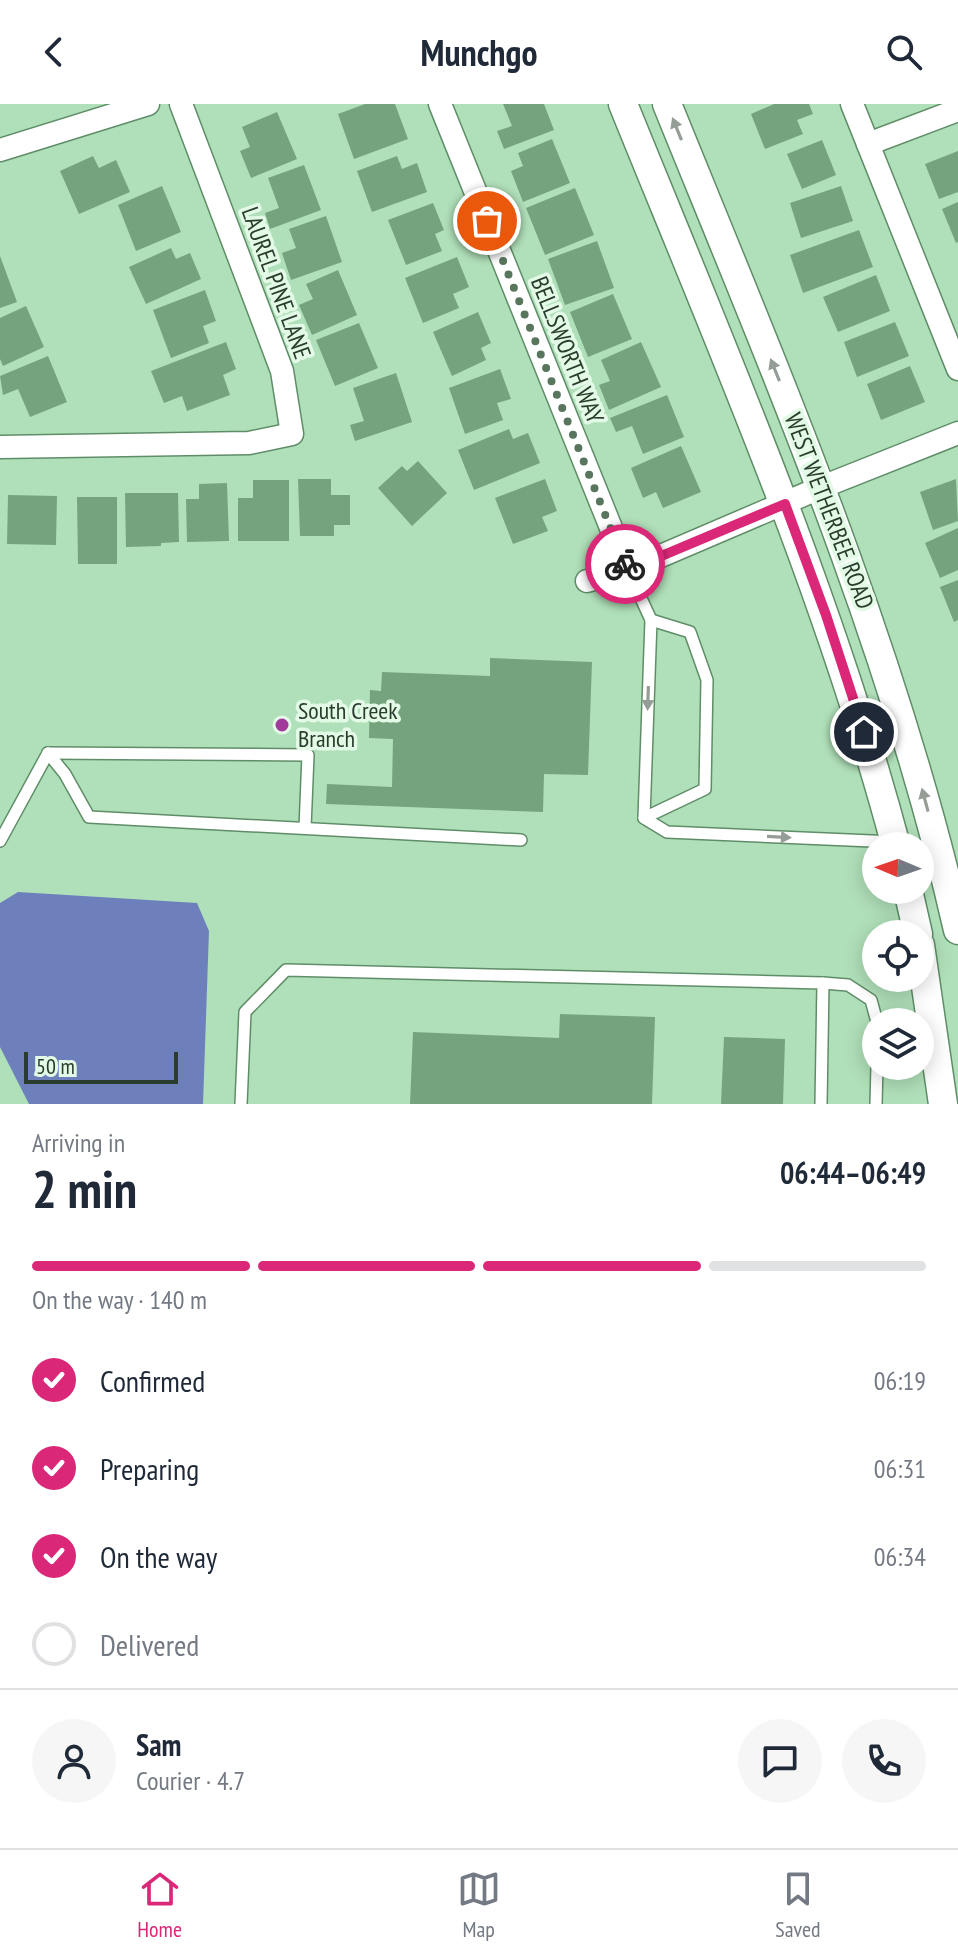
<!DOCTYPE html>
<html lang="en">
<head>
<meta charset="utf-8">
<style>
  :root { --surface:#fff; --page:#f6f6f7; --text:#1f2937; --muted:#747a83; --line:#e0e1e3; --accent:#db2777 }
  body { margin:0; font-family:"PT Sans Narrow",sans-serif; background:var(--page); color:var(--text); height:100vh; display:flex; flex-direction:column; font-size:30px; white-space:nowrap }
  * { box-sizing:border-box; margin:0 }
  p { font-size:26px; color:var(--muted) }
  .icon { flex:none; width:44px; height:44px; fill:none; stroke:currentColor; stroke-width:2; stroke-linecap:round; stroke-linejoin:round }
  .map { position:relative; height:1000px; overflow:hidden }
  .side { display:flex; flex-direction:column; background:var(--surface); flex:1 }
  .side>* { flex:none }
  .needle { width:52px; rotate:272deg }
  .tools { position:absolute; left:862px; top:728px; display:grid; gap:16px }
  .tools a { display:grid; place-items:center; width:72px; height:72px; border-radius:50%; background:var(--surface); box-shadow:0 4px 20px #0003; font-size:40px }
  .scale { position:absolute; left:24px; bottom:20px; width:154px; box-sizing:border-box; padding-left:8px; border:4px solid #293c2d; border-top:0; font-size:22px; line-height:28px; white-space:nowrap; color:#293c2d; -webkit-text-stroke:6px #e2fae6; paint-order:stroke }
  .pin { position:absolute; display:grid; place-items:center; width:68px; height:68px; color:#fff; margin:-34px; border:4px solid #fff; border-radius:50%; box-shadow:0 2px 8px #0007 }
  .courier { position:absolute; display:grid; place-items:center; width:80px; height:80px; margin:-40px; border:6px solid #db2777; border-radius:50%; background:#fff; color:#222; box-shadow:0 2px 10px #0007 }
  .overview em { font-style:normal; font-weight:700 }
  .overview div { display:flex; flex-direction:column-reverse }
  .overview { display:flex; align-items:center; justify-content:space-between; height:136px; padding:0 32px }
  h1 { font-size:52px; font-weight:700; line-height:60px }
  .bar { display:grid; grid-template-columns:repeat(4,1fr); gap:12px 8px; align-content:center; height:96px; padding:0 32px }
  .bar i { height:10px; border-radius:6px; background:var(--line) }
  .bar .on { background:var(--accent) }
  .bar p { grid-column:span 4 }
  .line { display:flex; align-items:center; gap:20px; padding:0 32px; border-top:2px solid var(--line) }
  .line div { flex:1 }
  .round { display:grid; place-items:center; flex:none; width:84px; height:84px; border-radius:42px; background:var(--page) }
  ol { padding:0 32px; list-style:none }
  li { display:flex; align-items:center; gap:24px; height:88px }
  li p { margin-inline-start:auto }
  li .icon { padding:8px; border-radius:50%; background:var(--accent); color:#fff; stroke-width:4 }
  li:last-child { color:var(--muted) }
  li i { width:44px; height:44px; border:4px solid var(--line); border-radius:50% }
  header { display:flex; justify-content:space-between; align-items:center; height:104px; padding:0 32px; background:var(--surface); font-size:36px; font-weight:700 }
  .menu { display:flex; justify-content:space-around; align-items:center; height:112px; border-top:2px solid var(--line); background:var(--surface); font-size:22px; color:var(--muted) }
  .menu a { display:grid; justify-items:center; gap:4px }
  .menu .on { color:var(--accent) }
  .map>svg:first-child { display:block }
  .water { fill:#6e80bb }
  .building { fill:#74a37e }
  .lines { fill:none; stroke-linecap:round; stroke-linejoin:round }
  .service-casing { stroke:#5f8d68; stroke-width:14 }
  .minor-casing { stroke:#5f8d68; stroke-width:25 }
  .tertiary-casing { stroke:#5f8d68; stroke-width:31 }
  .service { stroke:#fff; stroke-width:11 }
  .minor { stroke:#fff; stroke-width:22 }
  .tertiary { stroke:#fff; stroke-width:28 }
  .oneway { fill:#949e96 }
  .done { stroke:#58755e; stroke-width:8; stroke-dasharray:0 14.4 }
  .route { stroke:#db2777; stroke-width:10 }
  .poi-dot { fill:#a23a9c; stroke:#e2fae6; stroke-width:3 }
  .labels { text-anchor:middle; stroke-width:7; stroke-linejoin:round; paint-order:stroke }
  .street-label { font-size:24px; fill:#293c2d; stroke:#e2fae6 }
  .poi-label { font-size:24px; fill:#293c2d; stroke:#e2fae6; text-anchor:start }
</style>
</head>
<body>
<header><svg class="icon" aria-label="back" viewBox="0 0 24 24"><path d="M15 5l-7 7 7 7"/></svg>Munchgo<svg class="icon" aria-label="search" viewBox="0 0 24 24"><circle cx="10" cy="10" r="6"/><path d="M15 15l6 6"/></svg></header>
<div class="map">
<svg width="958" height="1000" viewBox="0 0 958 1000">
  <rect width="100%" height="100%" fill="#b0e0b9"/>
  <polygon class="water" points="18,788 197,799 209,827 203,1000 29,1000 0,943 0,799"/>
  <g class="building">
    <polygon points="365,0 395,0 408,35 354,55 338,10"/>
    <polygon points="503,0 544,0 554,26 504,45 497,27 512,22"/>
    <polygon points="774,0 809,0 813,10 797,16 803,30 765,45 751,10"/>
    <polygon points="277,8 297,55 251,74 240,47 250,43 242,23"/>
    <polygon points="552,35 570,79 523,98 511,67 523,62 518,49"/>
    <polygon points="822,36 836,71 802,85 787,50"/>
    <polygon points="958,47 958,88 939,95 925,60"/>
    <polygon points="93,52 99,64 116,56 130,88 79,110 60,67"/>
    <polygon points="397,52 402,65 417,59 427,88 372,108 357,67"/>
    <polygon points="304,61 321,106 270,125 265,109 279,104 268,74"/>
    <polygon points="162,82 181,128 136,147 118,101"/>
    <polygon points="841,82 853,117 801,134 790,99"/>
    <polygon points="575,84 594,131 545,151 526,104"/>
    <polygon points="958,98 958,138 956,139 942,105"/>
    <polygon points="433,99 444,126 435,130 442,147 406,161 388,116"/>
    <polygon points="326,112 342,158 291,176 282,149 296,144 289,125"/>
    <polygon points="859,126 873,163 803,189 790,151"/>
    <polygon points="597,137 614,184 565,201 548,155"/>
    <polygon points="171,144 176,155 190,149 201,175 146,200 129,163"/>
    <polygon points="0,152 17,198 0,204"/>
    <polygon points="457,153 469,183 453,190 459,204 423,219 405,174"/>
    <polygon points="338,166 357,211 312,231 299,201 313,195 306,180"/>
    <polygon points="876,171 890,207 838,228 823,193"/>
    <polygon points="205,186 216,217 203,222 209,239 171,254 153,206"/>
    <polygon points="613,190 632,235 588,253 570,208"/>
    <polygon points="26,202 44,243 3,262 0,255 0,214"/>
    <polygon points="478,208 491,239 481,244 486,256 452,272 433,228"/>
    <polygon points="895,218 909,252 857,273 844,238"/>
    <polygon points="359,219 378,264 335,282 316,236"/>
    <polygon points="226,238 236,265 223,271 230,291 187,307 182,292 164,299 151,267"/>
    <polygon points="641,238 661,283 609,306 599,281 610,277 601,256"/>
    <polygon points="48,252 67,298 30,313 18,285 3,291 0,272"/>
    <polygon points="910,262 925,298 881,316 867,280"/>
    <polygon points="500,265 511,295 497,299 503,316 465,330 449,284"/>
    <polygon points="396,269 412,318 355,337 350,321 364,317 353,284"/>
    <polygon points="667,291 684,333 643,350 632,322 616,328 610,314"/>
    <polygon points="509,325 513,335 528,329 540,359 474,386 458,346"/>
    <polygon points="681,342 701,388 663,404 656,388 643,394 631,364"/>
    <polygon points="418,357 447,389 412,422 378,384 402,362 407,367"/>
    <polygon points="298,375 331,375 331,391 350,391 350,421 334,421 334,432 300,432"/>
    <polygon points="545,375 557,407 542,413 548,427 513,440 495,394"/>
    <polygon points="956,375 958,417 933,426 920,388"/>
    <polygon points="253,376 289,376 289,437 238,437 238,394 253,394"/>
    <polygon points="227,379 229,437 187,438 186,395 199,395 199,380"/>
    <polygon points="125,389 178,389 179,438 161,439 161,442 126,443"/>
    <polygon points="8,391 57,392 56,441 7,440"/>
    <polygon points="77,393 117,393 117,460 78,460"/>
    <polygon points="958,424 958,466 940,474 925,439"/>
    <polygon points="958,476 958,516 954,518 940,483"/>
    <polygon points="490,554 592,558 588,671 544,670 543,708 326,700 327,680 392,683 393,635 369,634 370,586 381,587 382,568 490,572"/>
    <polygon points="560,910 655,913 652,1000 410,1000 413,928 559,934"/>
    <polygon points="724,933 785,935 783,1000 721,1000"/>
  </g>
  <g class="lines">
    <g class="service-casing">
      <g id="service">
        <polyline points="628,466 651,516 644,714 667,728 895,738"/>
        <polyline points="48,649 65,670 89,713 521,736"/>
        <polyline points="48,649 308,651 305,724"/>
        <polyline points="644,714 705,685 707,576 690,528 651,516"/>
        <polyline points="0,737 48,649"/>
        <polyline points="823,879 848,881 871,896 877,918"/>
        <polyline points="241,1000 245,908 286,866 823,879 821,1000"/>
        <polyline points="876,1000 877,962"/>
      </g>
    </g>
    <g class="minor-casing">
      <g id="minor">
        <polyline points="440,0 628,466"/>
        <polyline points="852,0 958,265"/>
        <polyline points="868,40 958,6"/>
        <polyline points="0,46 148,0"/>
        <polyline points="0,343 249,339 292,330 282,267 181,0"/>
        <polyline points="587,477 628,466 822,383 958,329"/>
      </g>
    </g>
    <g class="tertiary-casing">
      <g id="tertiary">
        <path d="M 623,0 C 722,244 828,487 896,742"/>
        <path d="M 667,0 C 777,271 893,540 958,826"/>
        <polyline points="908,786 918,830"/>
        <polyline points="920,841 943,1000"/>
      </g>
    </g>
    <use href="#service" class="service"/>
    <use href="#minor" class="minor"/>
    <use href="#tertiary" class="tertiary"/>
  </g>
  <defs><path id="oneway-solid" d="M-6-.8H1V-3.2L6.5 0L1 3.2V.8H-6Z" transform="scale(2)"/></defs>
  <g class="oneway">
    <use href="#oneway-solid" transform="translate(677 25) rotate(-112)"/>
    <use href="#oneway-solid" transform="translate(775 266) rotate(-112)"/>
    <use href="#oneway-solid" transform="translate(648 594) rotate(92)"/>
    <use href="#oneway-solid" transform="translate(925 696) rotate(-105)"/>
    <use href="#oneway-solid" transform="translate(779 733) rotate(3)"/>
  </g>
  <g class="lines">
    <polyline class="done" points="487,117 625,460"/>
    <polyline class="route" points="625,460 628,466 785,400 826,511 864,628"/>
  </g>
  <circle class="poi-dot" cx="282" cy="621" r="8"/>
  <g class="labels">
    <g class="street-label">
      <text transform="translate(276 179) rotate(70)" y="8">LAUREL PINE LANE</text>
      <text transform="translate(567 246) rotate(68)" y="8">BELLSWORTH WAY</text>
      <text transform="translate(829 407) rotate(69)" y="8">WEST WETHERBEE ROAD</text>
    </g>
    <g class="poi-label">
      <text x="298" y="615">South Creek<tspan x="298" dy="28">Branch</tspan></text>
    </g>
  </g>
</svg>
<div class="tools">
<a><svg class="needle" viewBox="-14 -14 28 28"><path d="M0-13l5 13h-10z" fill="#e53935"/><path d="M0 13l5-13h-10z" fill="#747a83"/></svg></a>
<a><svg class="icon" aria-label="locate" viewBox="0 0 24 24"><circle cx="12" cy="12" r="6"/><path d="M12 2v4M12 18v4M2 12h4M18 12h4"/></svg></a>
<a><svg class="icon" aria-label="layers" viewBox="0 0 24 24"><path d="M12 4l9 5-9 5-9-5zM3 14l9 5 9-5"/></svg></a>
</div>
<div class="scale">50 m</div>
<div class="pin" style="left:487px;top:117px;background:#ea580c"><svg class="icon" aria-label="bag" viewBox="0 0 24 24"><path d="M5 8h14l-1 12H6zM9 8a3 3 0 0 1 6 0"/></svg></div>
<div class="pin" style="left:864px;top:628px;background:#1f2937"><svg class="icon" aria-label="home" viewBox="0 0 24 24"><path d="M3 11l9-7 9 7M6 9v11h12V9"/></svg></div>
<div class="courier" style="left:625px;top:460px"><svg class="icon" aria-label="bike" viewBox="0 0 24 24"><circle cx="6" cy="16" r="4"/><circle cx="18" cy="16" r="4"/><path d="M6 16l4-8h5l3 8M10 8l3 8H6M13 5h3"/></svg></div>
</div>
<section class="side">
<div class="overview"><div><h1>2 min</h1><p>Arriving in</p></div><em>06:44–06:49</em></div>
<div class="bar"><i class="on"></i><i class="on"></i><i class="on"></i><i></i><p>On the way · 140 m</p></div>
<ol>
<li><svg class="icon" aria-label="check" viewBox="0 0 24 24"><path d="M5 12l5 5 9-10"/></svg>Confirmed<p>06:19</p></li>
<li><svg class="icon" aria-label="check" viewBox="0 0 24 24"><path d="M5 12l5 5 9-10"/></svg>Preparing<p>06:31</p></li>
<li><svg class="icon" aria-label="check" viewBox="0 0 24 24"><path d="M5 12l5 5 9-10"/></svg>On the way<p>06:34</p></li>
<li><i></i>Delivered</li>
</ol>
<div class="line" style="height:144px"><a class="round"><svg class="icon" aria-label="person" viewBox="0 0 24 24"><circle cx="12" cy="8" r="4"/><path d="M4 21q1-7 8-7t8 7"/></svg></a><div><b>Sam</b><p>Courier · 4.7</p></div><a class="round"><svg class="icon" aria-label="chat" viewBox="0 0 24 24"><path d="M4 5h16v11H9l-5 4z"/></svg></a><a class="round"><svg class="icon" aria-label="phone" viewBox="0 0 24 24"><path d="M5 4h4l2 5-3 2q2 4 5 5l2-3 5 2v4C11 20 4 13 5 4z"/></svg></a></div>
</section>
<nav class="menu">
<a class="on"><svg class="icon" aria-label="home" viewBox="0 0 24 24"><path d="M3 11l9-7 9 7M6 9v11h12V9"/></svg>Home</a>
<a><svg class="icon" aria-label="map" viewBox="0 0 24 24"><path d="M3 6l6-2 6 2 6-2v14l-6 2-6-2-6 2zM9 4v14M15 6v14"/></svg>Map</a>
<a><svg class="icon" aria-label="saved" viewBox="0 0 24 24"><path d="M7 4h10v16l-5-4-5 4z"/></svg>Saved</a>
</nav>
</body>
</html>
